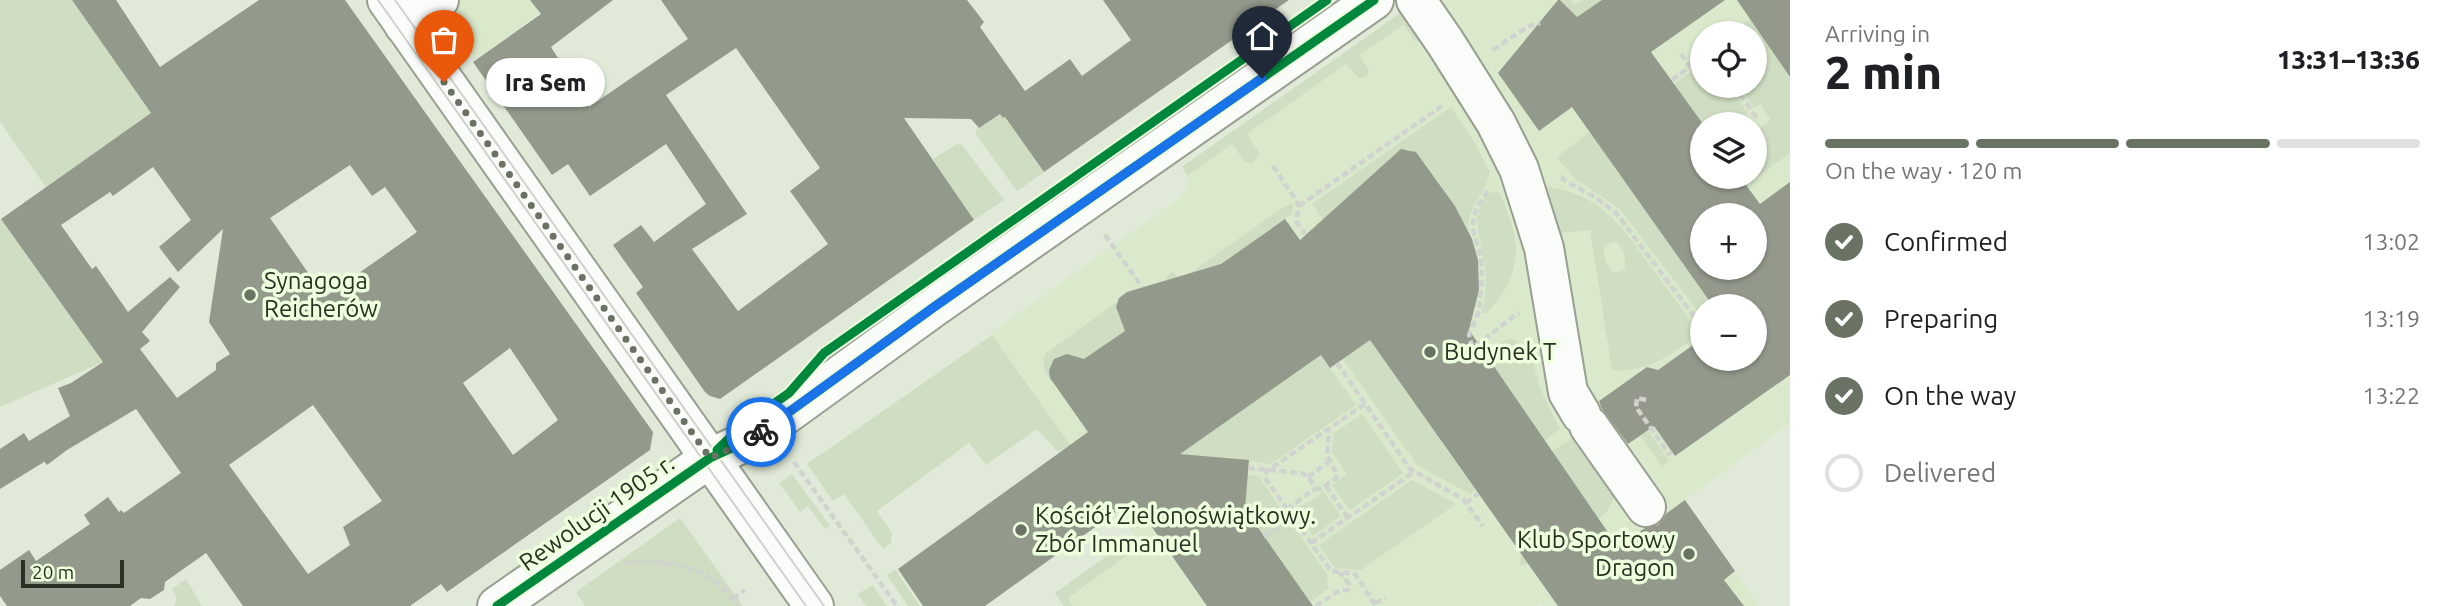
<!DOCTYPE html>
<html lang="en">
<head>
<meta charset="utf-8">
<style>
  :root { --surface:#fff; --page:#f2f2f2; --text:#202124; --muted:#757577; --line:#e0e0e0; --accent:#6a7263 }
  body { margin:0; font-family:Ubuntu,sans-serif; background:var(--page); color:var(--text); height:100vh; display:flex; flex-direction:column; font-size:26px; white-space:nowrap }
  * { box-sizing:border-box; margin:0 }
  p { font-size:23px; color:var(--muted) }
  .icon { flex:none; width:38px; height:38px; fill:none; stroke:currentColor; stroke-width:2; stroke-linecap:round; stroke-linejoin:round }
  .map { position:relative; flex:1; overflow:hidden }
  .details { display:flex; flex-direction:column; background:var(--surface); width:665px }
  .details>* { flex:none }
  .tools { position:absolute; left:1690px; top:21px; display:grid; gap:14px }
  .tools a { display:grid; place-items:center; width:77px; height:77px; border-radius:50%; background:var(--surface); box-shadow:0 2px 5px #0004; font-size:35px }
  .scale { position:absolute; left:21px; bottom:18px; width:103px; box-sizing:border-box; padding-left:7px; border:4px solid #2a3124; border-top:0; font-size:19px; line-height:24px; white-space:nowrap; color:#2a3124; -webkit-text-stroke:5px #efd; paint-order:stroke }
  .pin { position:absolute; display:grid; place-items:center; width:60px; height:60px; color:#fff; margin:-72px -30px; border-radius:50% 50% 50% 0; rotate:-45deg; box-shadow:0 0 7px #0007 }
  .pin .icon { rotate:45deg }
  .courier { position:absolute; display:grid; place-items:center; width:70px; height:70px; margin:-35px; border:5px solid #1a73e8; border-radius:50%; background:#fff; color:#222; box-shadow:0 2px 9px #0007 }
  .bubble { position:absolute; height:49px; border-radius:24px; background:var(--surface); box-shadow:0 2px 5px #0004; font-size:23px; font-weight:800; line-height:49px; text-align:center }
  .head em { font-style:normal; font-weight:800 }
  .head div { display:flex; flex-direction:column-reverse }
  .head { display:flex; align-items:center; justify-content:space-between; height:119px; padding:0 35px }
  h1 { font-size:46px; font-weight:800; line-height:52px }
  .bar { display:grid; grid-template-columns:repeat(4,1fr); gap:10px 7px; align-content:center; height:84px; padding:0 35px }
  .bar i { height:9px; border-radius:5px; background:var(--line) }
  .bar .active { background:var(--accent) }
  .bar p { grid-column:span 4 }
  ol { padding:0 35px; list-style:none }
  li { display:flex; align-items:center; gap:21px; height:77px }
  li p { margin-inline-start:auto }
  li .icon { padding:7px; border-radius:50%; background:var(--accent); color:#fff; stroke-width:4 }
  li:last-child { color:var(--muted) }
  li i { width:38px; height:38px; border:4px solid var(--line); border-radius:50% }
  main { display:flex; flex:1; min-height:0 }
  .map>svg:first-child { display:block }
  .built { fill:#dae9cb; fill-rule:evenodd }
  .green { fill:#cfddc2; fill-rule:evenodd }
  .building { fill:#939a8c; fill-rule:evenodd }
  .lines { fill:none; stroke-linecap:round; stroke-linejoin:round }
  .minor-casing { stroke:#989f91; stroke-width:42 }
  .path { stroke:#d0d3ce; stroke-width:4.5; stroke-dasharray:7 3.5; stroke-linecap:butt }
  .minor { stroke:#fafcf9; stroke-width:38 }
  .tram { stroke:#cfd2cc; stroke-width:2 }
  .cycleway-casing { stroke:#efd; stroke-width:13 }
  .cycleway { stroke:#00873e; stroke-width:9 }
  .done { stroke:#6a7263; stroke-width:7; stroke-dasharray:0 12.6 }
  .route { stroke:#1a73e8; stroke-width:9 }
  .poi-dot { fill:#6a7263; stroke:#efd; stroke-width:2.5 }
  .labels { text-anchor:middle; stroke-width:7; stroke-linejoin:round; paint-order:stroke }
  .poi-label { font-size:24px; fill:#2a3124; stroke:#efd; text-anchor:start }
  .street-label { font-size:24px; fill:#2a3124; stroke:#efd }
</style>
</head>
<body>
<main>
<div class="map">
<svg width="1790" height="606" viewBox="0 0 1790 606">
  <rect width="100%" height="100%" fill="#e1ead8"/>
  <g class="built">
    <polygon points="446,0 558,0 476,60 450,24 453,10"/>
    <path d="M 1420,0 L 1790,0 L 1790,423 L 1685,500 L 1760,606 L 1543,606 L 1540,602 L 1534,606 L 1064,606 L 1055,593 L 1135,536 L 991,333 L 1178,199 L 1187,187 L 1187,176 L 1182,167 ZM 1703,33 L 1755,33 L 1755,86 L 1703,86 ZM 1703,124 L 1755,124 L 1755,177 L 1703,177 ZM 1703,215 L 1755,215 L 1755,268 L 1703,268 ZM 1703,306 L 1755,306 L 1755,359 L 1703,359 Z"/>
  </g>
  <g class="green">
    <polygon points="0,0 72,0 151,113 46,187 0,122"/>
    <polygon points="1562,0 1571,0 1575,5 1582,0 1602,0 1575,19"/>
    <polygon points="1403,11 1422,41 1420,42 1415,41 1403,25 1359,55 1369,70 1368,75 1360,79 1346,64 1247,134 1260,154 1252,163 1244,161 1232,144 1187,176 1182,167"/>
    <polygon points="1750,19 1790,77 1790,153 1746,185 1740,177 1755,177 1755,131 1771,120 1760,104 1754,108 1739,86 1755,86 1755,33 1730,33"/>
    <polygon points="1703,67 1703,86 1729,86 1748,113 1743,116 1748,124 1703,124 1674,84 1693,70"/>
    <path d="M 1451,107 L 1476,145 L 1490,172 C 1486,193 1465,209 1469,232 C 1461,215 1425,156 1409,149 L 1400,151 L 1324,221 L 1312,204 Z"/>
    <polygon points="1000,114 1005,117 1044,172 1017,191 976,135 976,130"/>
    <polygon points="1590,132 1713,306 1703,306 1703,318 1620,209 1574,178 1557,157"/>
    <polygon points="957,144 962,145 1004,200 974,220 933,159"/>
    <path d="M 1537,186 C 1594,190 1616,218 1647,261 C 1663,283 1679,305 1695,327 L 1697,335 L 1694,338 C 1666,358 1648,372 1612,370 L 1590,230 L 1558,233 ZM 1617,242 C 1623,250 1626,257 1625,268 L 1619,272 L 1613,272 C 1606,265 1604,258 1604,248 L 1610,243 Z"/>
    <path d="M 1497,191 L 1500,193 C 1506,208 1513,224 1515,240 C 1520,266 1504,298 1485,314 L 1482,312 C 1485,297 1487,282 1485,267 C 1483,244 1463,202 1497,191 Z"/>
    <polygon points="1293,203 1292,214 1177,294 1165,277 1173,271 1180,280 1279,210"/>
    <polygon points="1,219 103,362 0,407 0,220"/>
    <path d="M 1117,302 L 1117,312 L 1128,329 L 1081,361 L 1070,355 L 1056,358 L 1049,369 L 1053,383 C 1045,374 1041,366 1045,354 Z"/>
    <polygon points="1361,327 1414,403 1433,390 1438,397 1419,410 1475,490 1470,494 1417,465 1334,346"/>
    <polygon points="992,335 1091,474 1069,446 1058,452 1037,429 986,465 969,443 877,511 892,533 891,543 883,549 844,494 833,501 807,464"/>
    <path d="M 1511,339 C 1535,346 1534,375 1543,394 C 1548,406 1554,417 1560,429 L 1544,441 L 1478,358 L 1505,340 Z"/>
    <polygon points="1321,355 1356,405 1271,464 1229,458 1174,458"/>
    <polygon points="1626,399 1669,461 1662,466 1619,405"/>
    <polygon points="1362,414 1403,473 1350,510 1332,485 1347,474 1332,452 1334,433"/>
    <polygon points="1581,432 1615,489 1614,499 1605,514 1542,558 1520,566 1521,555 1589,506 1551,452"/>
    <polygon points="792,474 830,526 825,529 808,506 800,512 779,483"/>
    <polygon points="1248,475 1258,476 1327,574 1328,589 1310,602 1222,476"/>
    <polygon points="1412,480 1456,504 1361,570 1335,568 1319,545"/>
    <path d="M 1323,491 L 1341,516 L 1313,536 L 1294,510 C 1304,503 1317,499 1323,491 Z"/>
    <polygon points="680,518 743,606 585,606 576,592"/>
    <polygon points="1135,536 1135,549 1068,598 1073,606 1064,606 1055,593"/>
    <polygon points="895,569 920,606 908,606 887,575"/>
    <polygon points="186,579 202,606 174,606 177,598 172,589"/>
    <polygon points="872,585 887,606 866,606 858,594"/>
  </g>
  <g class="building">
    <path d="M 72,0 L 116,0 L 160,67 L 259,0 L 345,0 L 653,432 L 650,450 L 447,592 L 441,584 L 410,606 L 243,606 L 206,553 L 165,582 L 164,590 L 150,599 L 141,598 L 130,606 L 7,606 L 0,596 L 0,570 L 29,550 L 36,561 L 90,524 L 84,515 L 108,497 L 119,512 L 121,510 L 124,513 L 181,473 L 136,409 L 67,450 L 47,465 L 42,459 L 44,462 L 0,489 L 0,449 L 24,433 L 29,441 L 70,416 L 58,388 L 71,383 L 103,362 L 1,219 L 151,113 ZM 350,165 L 372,196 L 385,187 L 417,232 L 325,297 L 270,218 ZM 153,167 L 191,220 L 159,247 L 178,272 L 223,229 L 209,322 L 230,354 L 216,363 L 216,370 L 177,398 L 140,349 L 150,341 L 142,332 L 180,287 L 170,277 L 128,312 L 96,266 L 92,269 L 61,225 L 110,192 L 113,196 ZM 510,348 L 558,420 L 513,455 L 463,383 ZM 313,405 L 382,501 L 343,527 L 350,545 L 308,574 L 229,465 Z"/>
    <path d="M 530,0 L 613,0 L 551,47 L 589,107 L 688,39 L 661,0 L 967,0 L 984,22 L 980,27 L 1025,91 L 1070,59 L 1082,76 L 1131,40 L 1103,0 L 1289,0 L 1044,172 L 1005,117 L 1003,118 L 1000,114 L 979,128 L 971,119 L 904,118 L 974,220 L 720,399 L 710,396 L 705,392 L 636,293 L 643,287 L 613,245 L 641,225 L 654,242 L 706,204 L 666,144 L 590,196 L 568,164 L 552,175 L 473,62 L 541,14 ZM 736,48 L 820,168 L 790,191 L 828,244 L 738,311 L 692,249 L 747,214 L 666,95 Z"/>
    <path d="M 1558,0 L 1560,0 L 1577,17 L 1602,0 L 1725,0 L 1651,52 L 1703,124 L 1703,177 L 1740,177 L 1760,204 L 1790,182 L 1790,375 L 1675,456 L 1654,426 L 1628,444 L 1602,409 L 1599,401 L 1647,367 L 1658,370 L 1703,338 L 1703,359 L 1755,359 L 1755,306 L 1713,306 L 1572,107 L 1539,131 L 1498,73 ZM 1703,215 L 1755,215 L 1755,268 L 1703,268 Z"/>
    <polygon points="1737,0 1790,0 1790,77"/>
    <polygon points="1401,149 1416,152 1455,206 1472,239 1478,260 1479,290 1469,330 1618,547 1645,528 1658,525 1667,513 1685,500 1735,571 1724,580 1744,606 1558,606 1370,340 1330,368 1321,355 1180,454 1249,460 1245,509 1313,606 1207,606 1133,500 985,606 923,606 898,569 1088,432 1050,378 1049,370 1054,359 1067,354 1084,359 1125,331 1116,307 1119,298 1127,292 1221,264 1285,219 1300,240"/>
  </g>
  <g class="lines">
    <g class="minor-casing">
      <g id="minor">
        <polyline points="387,0 814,606"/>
        <polyline points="1416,0 1445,42 1496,123 1519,169 1544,248 1568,392 1581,414"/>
        <polyline points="404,25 439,0"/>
        <polyline points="1589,426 1646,507"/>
        <polyline points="497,606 710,458 752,439 934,307 1374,0"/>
      </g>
    </g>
    <g class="path">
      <polyline points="1493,50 1527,27 1540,23"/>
      <polyline points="1681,54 1690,67"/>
      <polyline points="1672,80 1690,67 1703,63"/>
      <polyline points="1734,86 1757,118"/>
      <polyline points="1273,166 1296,200 1299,206 1296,221 1305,234"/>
      <polyline points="1561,177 1567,182 1595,197 1616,213 1703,328"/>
      <path d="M 1488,191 L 1476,208 L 1472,227 L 1481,257 L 1482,276 L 1479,311 L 1469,335 L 1472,347 C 1489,338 1502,323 1519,313"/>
      <polyline points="1299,206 1442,106"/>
      <polyline points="1105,235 1142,287"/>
      <polyline points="1337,363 1410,469 1463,499 1483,526"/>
      <polyline points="1646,400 1637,398 1636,407 1669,454 1672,452"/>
      <polyline points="1365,404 1267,471 1265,478 1331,571 1355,574 1376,606"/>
      <polyline points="794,462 897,606"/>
      <polyline points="1248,468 1302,473 1308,477 1316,488 1321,489 1336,478 1337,474 1327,456 1329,431"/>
      <polyline points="1308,477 1329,462"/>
      <polyline points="1326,486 1348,518"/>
      <polyline points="1466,503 1478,494"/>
      <polyline points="1287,509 1316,488"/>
      <polyline points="1264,537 1293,517"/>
      <polyline points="1311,543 1414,472"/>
      <path d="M 624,563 C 667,558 714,566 737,606"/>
      <polyline points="733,599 745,590"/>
      <polyline points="1375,603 1386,598"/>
      <polyline points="1316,606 1340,590 1348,590 1349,584 1340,573"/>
    </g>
    <use href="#minor" class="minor"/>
    <g class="tram">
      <polyline points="378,0 806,606"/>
      <polyline points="395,0 824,606"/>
    </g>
    <g class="cycleway-casing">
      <g id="cycleway">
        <polyline points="717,450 742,426 789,393 824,353 1327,0"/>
        <polyline points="497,606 710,458 752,439 934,307 1374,0"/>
      </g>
    </g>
    <use href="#cycleway" class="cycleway"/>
  </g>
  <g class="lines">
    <polyline class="done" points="444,82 710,458 752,439 761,432"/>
    <polyline class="route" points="761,432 934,307 1262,78"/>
  </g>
  <g class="poi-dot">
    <circle cx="250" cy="295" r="7"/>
    <circle cx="1430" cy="352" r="7"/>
    <circle cx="1021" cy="530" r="7"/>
    <circle cx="1689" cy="554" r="7"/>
  </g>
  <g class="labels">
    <g class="poi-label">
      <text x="264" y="289">Synagoga<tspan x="264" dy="28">Reicherów</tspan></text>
      <text x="1444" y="360">Budynek T</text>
      <text x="1035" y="524">Kościół Zielonoświątkowy.<tspan x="1035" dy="28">Zbór Immanuel</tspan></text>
      <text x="1675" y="548" text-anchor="end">Klub Sportowy<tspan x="1675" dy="28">Dragon</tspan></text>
    </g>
    <g class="street-label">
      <text transform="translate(597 513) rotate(-35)" y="8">Rewolucji 1905 r.</text>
    </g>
  </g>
</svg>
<div class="tools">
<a><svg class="icon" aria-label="locate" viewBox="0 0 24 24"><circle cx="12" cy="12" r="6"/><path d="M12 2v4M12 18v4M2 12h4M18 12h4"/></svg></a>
<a><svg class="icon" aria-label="layers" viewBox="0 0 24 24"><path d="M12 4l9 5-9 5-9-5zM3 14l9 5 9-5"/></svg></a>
<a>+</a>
<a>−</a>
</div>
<div class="scale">20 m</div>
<div class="pin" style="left:444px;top:82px;background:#ea580c"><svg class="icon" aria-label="bag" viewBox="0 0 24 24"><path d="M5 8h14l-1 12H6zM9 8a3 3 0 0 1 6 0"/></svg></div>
<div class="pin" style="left:1262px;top:78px;background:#1f2937"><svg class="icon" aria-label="home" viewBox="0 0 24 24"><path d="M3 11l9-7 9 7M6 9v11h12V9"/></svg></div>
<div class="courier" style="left:761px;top:432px"><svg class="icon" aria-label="bike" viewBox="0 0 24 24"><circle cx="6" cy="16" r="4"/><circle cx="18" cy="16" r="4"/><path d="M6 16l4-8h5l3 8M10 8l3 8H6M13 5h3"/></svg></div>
<div class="bubble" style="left:486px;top:58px;width:119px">Ira Sem</div>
</div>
<section class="details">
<div class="head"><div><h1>2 min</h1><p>Arriving in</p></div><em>13:31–13:36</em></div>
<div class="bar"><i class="active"></i><i class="active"></i><i class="active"></i><i></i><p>On the way · 120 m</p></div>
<ol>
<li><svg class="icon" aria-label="check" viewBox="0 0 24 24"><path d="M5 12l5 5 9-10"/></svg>Confirmed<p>13:02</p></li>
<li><svg class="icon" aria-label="check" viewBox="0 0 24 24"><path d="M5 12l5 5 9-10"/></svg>Preparing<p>13:19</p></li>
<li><svg class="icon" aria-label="check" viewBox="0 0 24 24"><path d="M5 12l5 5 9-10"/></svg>On the way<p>13:22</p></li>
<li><i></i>Delivered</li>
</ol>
</section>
</main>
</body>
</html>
